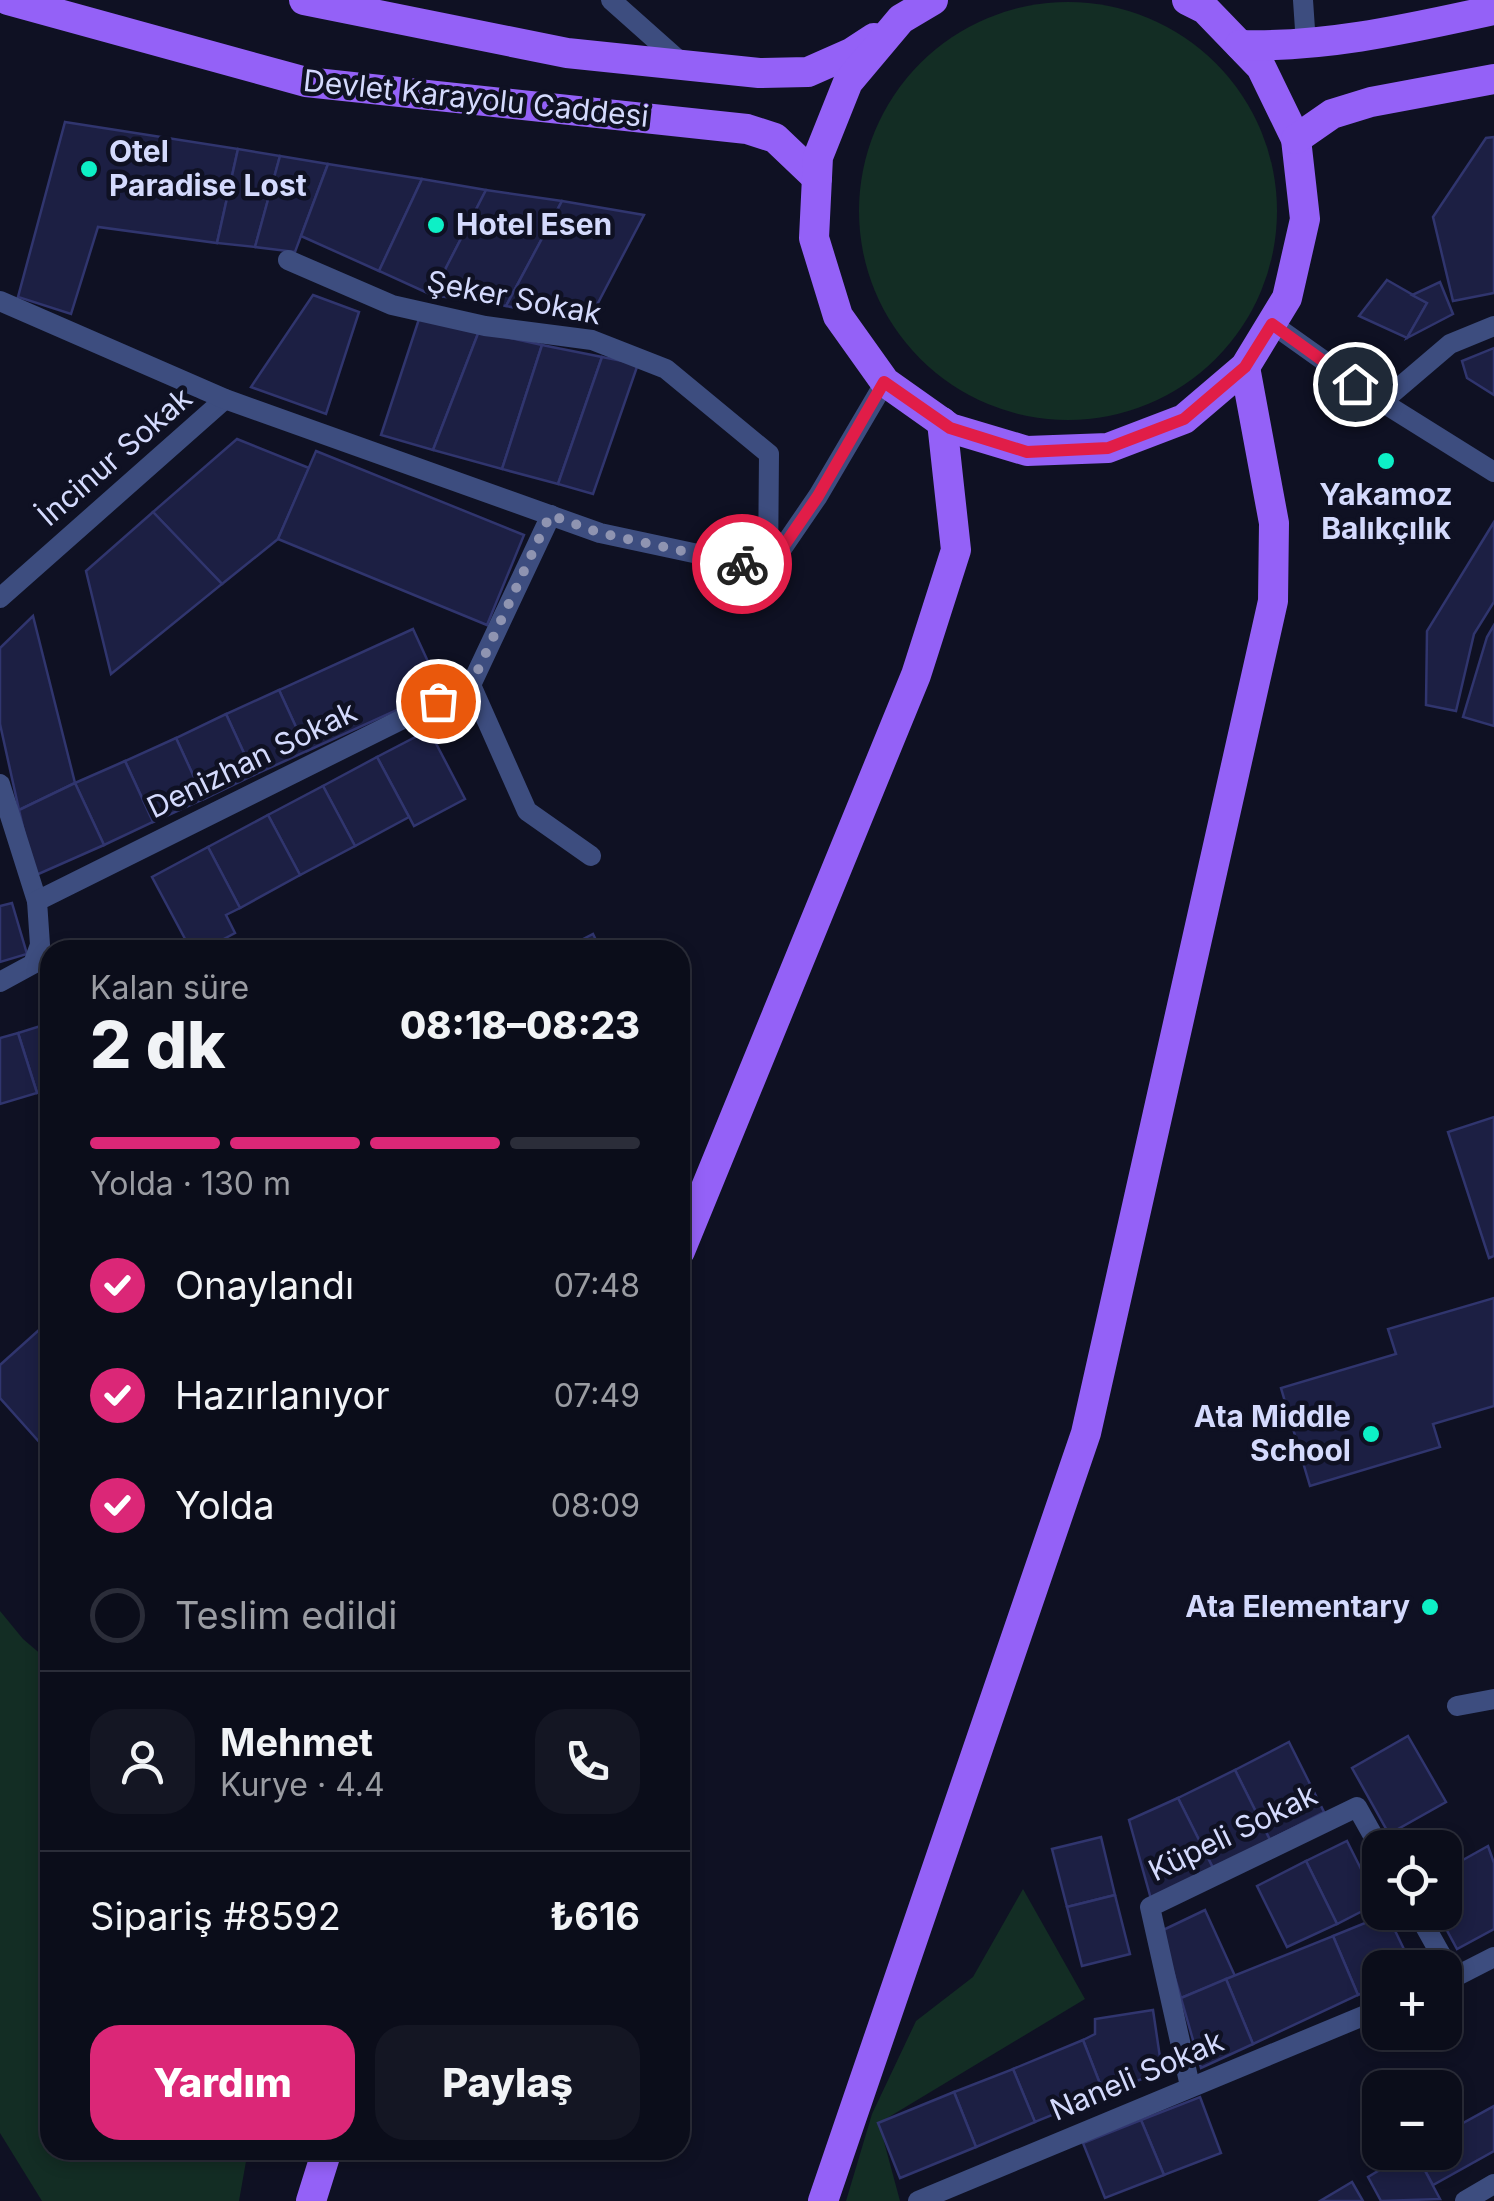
<!DOCTYPE html>
<html lang="tr">
<head>
<meta charset="utf-8">
<style>
  :root { --surface:#0b0d1a; --page:#141623; --text:#f1f3f6; --muted:#9a9ca2; --line:#2b2d39; --accent:#db2777 }
  body { margin:0; font-family:Inter,sans-serif; background:var(--page); color:var(--text); height:100vh; display:flex; flex-direction:column; font-size:38px; white-space:nowrap }
  * { box-sizing:border-box; margin:0 }
  p { font-size:32px; color:var(--muted) }
  .icon { flex:none; width:55px; height:55px; fill:none; stroke:currentColor; stroke-width:2; stroke-linecap:round; stroke-linejoin:round }
  .map { position:relative; flex:1; overflow:hidden }
  .sheet { position:absolute; left:40px; top:940px; width:650px; height:1220px; display:flex; flex-direction:column; background:var(--surface); border-radius:30px; box-shadow:0 5px 15px #0003,0 0 0 2px var(--line) }
  .sheet>* { flex:none }
  .fabs { position:absolute; left:1362px; top:1830px; display:grid; gap:20px }
  .fabs a { display:grid; place-items:center; width:100px; height:100px; border-radius:20px; background:var(--surface); box-shadow:0 5px 15px #0003,0 0 0 2px var(--line); font-size:50px }
  .pin { position:absolute; display:grid; place-items:center; width:85px; height:85px; color:#fff; margin:-42px; border:5px solid #fff; border-radius:50%; box-shadow:0 2px 10px #0007 }
  .courier { position:absolute; display:grid; place-items:center; width:100px; height:100px; margin:-50px; border:8px solid #e11d48; border-radius:50%; background:#fff; color:#222; box-shadow:0 2px 12px #0007 }
  .overview em { font-style:normal; font-weight:800 }
  .overview div { display:flex; flex-direction:column-reverse }
  .overview { display:flex; align-items:center; justify-content:space-between; height:170px; padding:0 50px }
  h1 { font-size:65px; font-weight:800; line-height:75px }
  .bar { display:grid; grid-template-columns:repeat(4,1fr); gap:15px 10px; align-content:center; height:120px; padding:0 50px }
  .bar i { height:12px; border-radius:8px; background:var(--line) }
  .bar .active { background:var(--accent) }
  .bar p { grid-column:span 4 }
  .line { display:flex; align-items:center; gap:25px; padding:0 50px; border-top:2px solid var(--line) }
  .line div { flex:1 }
  .round { display:grid; place-items:center; flex:none; width:105px; height:105px; border-radius:30px; background:var(--page) }
  ol { padding:0 50px; list-style:none }
  li { display:flex; align-items:center; gap:30px; height:110px }
  li p { margin-inline-start:auto }
  li .icon { padding:10px; border-radius:50%; background:var(--accent); color:#fff; stroke-width:4 }
  li:last-child { color:var(--muted) }
  li i { width:55px; height:55px; border:5px solid var(--line); border-radius:50% }
  .primary-button { display:flex; gap:20px; margin-top:auto; padding:20px 50px }
  .primary-button a { flex:1; height:115px; border-radius:30px; background:var(--accent); color:#fff; font-size:40px; font-weight:800; line-height:115px; text-align:center }
  .primary-button a+a { background:var(--page); color:var(--text) }
  .map>svg:first-child { display:block }
  .green { fill:#132d24 }
  .building { fill:#1c1f43; stroke:#30356e; stroke-width:2.5 }
  .lines { fill:none; stroke-linecap:round; stroke-linejoin:round }
  .minor { stroke:#3d4d7f; stroke-width:20 }
  .tertiary { stroke:#3d4d7f; stroke-width:20 }
  .primary { stroke:#9461f7; stroke-width:30 }
  .done { stroke:#8f94b1; stroke-width:10; stroke-dasharray:0 18 }
  .route { stroke:#e11d48; stroke-width:12 }
  .poi-dot { fill:#0df0c6; stroke:#0f1123; stroke-width:4 }
  .labels { text-anchor:middle; stroke-width:9; stroke-linejoin:round; paint-order:stroke }
  .street-label { font-size:30px; fill:#d4dafd; stroke:#0f1123 }
  .poi-label { font-size:30px; font-weight:bold; fill:#d4dafd; stroke:#0f1123; text-anchor:start }
</style>
</head>
<body>
<div class="map">
<svg width="1494" height="2201" viewBox="0 0 1494 2201">
  <rect width="100%" height="100%" fill="#0f1123"/>
  <g class="green">
    <circle cx="1068" cy="211" r="209"/>
    <polygon points="0,1611 23,1639 50,1662 50,2150 248,2150 239,2201 42,2201 0,2133"/>
    <polygon points="1023,1889 1085,1999 879,2123 900,2201 846,2201 872,2114 916,2021 973,1977"/>
  </g>
  <g class="building">
    <polygon points="65,122 238,149 217,243 98,227 71,314 18,297"/>
    <polygon points="1494,137 1494,293 1453,301 1433,217 1486,138"/>
    <polygon points="238,149 280,156 255,247 217,243"/>
    <polygon points="280,156 328,164 295,252 255,247"/>
    <polygon points="328,164 422,179 379,271 301,236"/>
    <polygon points="422,179 486,190 432,295 379,271"/>
    <polygon points="486,190 562,201 506,306 432,295"/>
    <polygon points="562,201 644,215 588,322 506,306"/>
    <polygon points="1387,280 1427,303 1407,338 1359,316"/>
    <polygon points="1440,282 1453,314 1407,338 1427,303 1412,295"/>
    <polygon points="313,295 359,312 326,414 251,387"/>
    <polygon points="419,319 479,331 433,450 381,435"/>
    <polygon points="479,331 542,345 502,469 433,450"/>
    <polygon points="542,345 602,357 558,484 502,469"/>
    <polygon points="1494,348 1494,395 1467,378 1462,361"/>
    <polygon points="602,357 638,364 593,494 558,484"/>
    <polygon points="237,439 309,468 278,539 222,584 153,512"/>
    <polygon points="316,451 524,535 487,625 278,539"/>
    <polygon points="153,512 222,584 111,674 86,571"/>
    <polygon points="1494,522 1494,602 1474,634 1456,711 1426,705 1427,631"/>
    <polygon points="33,616 75,783 19,810 0,724 0,648"/>
    <polygon points="1494,625 1494,726 1463,717 1487,637"/>
    <polygon points="413,629 441,690 307,751 279,690"/>
    <polygon points="279,690 307,751 254,775 226,714"/>
    <polygon points="226,714 254,775 204,799 176,738"/>
    <polygon points="429,730 465,799 414,826 377,757"/>
    <polygon points="176,738 204,799 153,822 125,761"/>
    <polygon points="377,757 409,817 355,846 323,786"/>
    <polygon points="125,761 153,822 104,845 75,783"/>
    <polygon points="75,783 104,845 34,876 19,810"/>
    <polygon points="323,786 355,846 300,875 268,815"/>
    <polygon points="268,815 300,875 240,908 208,847"/>
    <polygon points="208,847 240,908 226,915 235,933 203,950 191,950 152,877"/>
    <polygon points="12,903 27,954 0,962 0,906"/>
    <polygon points="593,934 601,950 562,950"/>
    <polygon points="50,1023 50,1089 37,1093 18,1033"/>
    <polygon points="18,1033 37,1093 0,1104 0,1038"/>
    <polygon points="1494,1117 1494,1256 1489,1258 1448,1132"/>
    <polygon points="1494,1298 1494,1406 1433,1424 1440,1447 1310,1486 1281,1388 1396,1354 1388,1329"/>
    <polygon points="50,1320 50,1454 0,1398 0,1365"/>
    <polygon points="1408,1736 1446,1802 1389,1834 1352,1768"/>
    <polygon points="1289,1742 1324,1812 1270,1840 1235,1770"/>
    <polygon points="1235,1770 1270,1840 1213,1868 1178,1798"/>
    <polygon points="1178,1798 1213,1868 1151,1899 1129,1820"/>
    <polygon points="1101,1837 1115,1895 1067,1907 1052,1849"/>
    <polygon points="1347,1841 1378,1903 1337,1924 1306,1861"/>
    <polygon points="1488,1846 1494,1863 1494,1929 1457,1949 1437,1912 1445,1912 1445,1870"/>
    <polygon points="1306,1861 1337,1924 1287,1947 1257,1886"/>
    <polygon points="1115,1895 1130,1954 1082,1966 1067,1907"/>
    <polygon points="1205,1910 1235,1976 1181,1998 1161,1931"/>
    <polygon points="1387,1914 1413,1968 1380,1968 1380,1984 1358,1995 1333,1936"/>
    <polygon points="1333,1936 1358,1995 1253,2044 1226,1979"/>
    <polygon points="1226,1979 1253,2044 1201,2068 1181,1998"/>
    <polygon points="1153,2010 1162,2071 1104,2094 1083,2040 1095,2034 1095,2019"/>
    <polygon points="1083,2040 1104,2094 1035,2122 1013,2069"/>
    <polygon points="1013,2069 1035,2122 976,2147 954,2092"/>
    <polygon points="954,2092 976,2147 900,2178 878,2123"/>
    <polygon points="1200,2097 1221,2153 1164,2175 1141,2120"/>
    <polygon points="1494,2106 1494,2151 1433,2185 1415,2152 1445,2152 1445,2133"/>
    <polygon points="1141,2120 1164,2175 1105,2198 1083,2143"/>
    <polygon points="1410,2152 1415,2152 1440,2199 1381,2201 1368,2177"/>
    <polygon points="1352,2182 1363,2201 1320,2201"/>
  </g>
  <g class="lines">
    <g class="minor">
      <polyline points="1303,0 1306,44"/>
      <polyline points="288,260 392,305 485,326 592,340 666,369 769,454 768,569"/>
      <polyline points="1382,402 1450,344 1494,326"/>
      <polyline points="0,598 225,399"/>
      <polyline points="471,685 527,811 591,856"/>
      <polyline points="0,784 37,901"/>
      <polyline points="0,982 33,964 40,945 37,901 471,685 551,515"/>
      <polyline points="1457,1706 1494,1699"/>
      <polyline points="1417,1912 1454,1978"/>
      <polyline points="1445,1982 1494,1957"/>
      <polyline points="1190,2086 1150,1907 1357,1807 1380,1848"/>
      <polyline points="918,2201 1380,2009"/>
      <polyline points="1465,2201 1494,2184"/>
    </g>
    <g class="tertiary">
      <polyline points="611,0 684,65"/>
      <polyline points="0,301 225,399 600,533 768,569 818,496 885,382"/>
      <polyline points="1272,324 1382,402 1494,472"/>
    </g>
    <g class="primary">
      <polyline points="8,0 306,82 747,129 775,138 817,178"/>
      <polyline points="304,0 567,53 759,73 808,72 851,53 874,38"/>
      <polyline points="933,0 901,19 848,82 818,157 814,238 838,316 885,382 950,428 1027,451 1108,448 1184,419 1245,367 1287,298 1305,219 1296,139 1261,67 1205,9 1187,0"/>
      <path d="M 1240,45 C 1326,48 1411,28 1494,10"/>
      <polyline points="1296,139 1332,114 1371,102 1494,79"/>
      <polyline points="680,1251 916,675 956,550 942,422"/>
      <polyline points="311,2201 327,2150"/>
      <polyline points="823,2201 1086,1433 1273,601 1274,523 1245,367"/>
    </g>
  </g>
  <g class="lines">
    <polyline class="done" points="438,701 471,685 550,515 600,533 742,564"/>
    <polyline class="route" points="742,564 768,569 818,496 884,382 950,428 1027,452 1108,448 1184,419 1245,367 1272,324 1355,384"/>
  </g>
  <g class="poi-dot">
    <circle cx="89" cy="169" r="10"/>
    <circle cx="436" cy="225" r="10"/>
    <circle cx="1386" cy="461" r="10"/>
    <circle cx="1371" cy="1434" r="10"/>
    <circle cx="1430" cy="1607" r="10"/>
  </g>
  <g class="labels">
    <g class="street-label">
      <text transform="translate(476 99) rotate(6)" y="10">Devlet Karayolu Caddesi</text>
      <text transform="translate(514 298) rotate(11)" y="10">Şeker Sokak</text>
      <text transform="translate(115 457) rotate(-41)" y="10">İncinur Sokak</text>
      <text transform="translate(252 760) rotate(-26)" y="10">Denizhan Sokak</text>
      <text transform="translate(1233 1833) rotate(-26)" y="10">Küpeli Sokak</text>
      <text transform="translate(1137 2076) rotate(-23)" y="10">Naneli Sokak</text>
    </g>
    <g class="poi-label">
      <text x="109" y="162">Otel<tspan x="109" dy="34">Paradise Lost</tspan></text>
      <text x="456" y="235">Hotel Esen</text>
      <text x="1386" y="505" text-anchor="middle">Yakamoz<tspan x="1386" dy="34">Balıkçılık</tspan></text>
      <text x="1351" y="1427" text-anchor="end">Ata Middle<tspan x="1351" dy="34">School</tspan></text>
      <text x="1410" y="1617" text-anchor="end">Ata Elementary</text>
    </g>
  </g>
</svg>
<div class="fabs">
<a><svg class="icon" aria-label="locate" viewBox="0 0 24 24"><circle cx="12" cy="12" r="6"/><path d="M12 2v4M12 18v4M2 12h4M18 12h4"/></svg></a>
<a>+</a>
<a>−</a>
</div>
<div class="pin" style="left:438px;top:701px;background:#ea580c"><svg class="icon" aria-label="bag" viewBox="0 0 24 24"><path d="M5 8h14l-1 12H6zM9 8a3 3 0 0 1 6 0"/></svg></div>
<div class="pin" style="left:1355px;top:384px;background:#1f2937"><svg class="icon" aria-label="home" viewBox="0 0 24 24"><path d="M3 11l9-7 9 7M6 9v11h12V9"/></svg></div>
<div class="courier" style="left:742px;top:564px"><svg class="icon" aria-label="bike" viewBox="0 0 24 24"><circle cx="6" cy="16" r="4"/><circle cx="18" cy="16" r="4"/><path d="M6 16l4-8h5l3 8M10 8l3 8H6M13 5h3"/></svg></div>
<section class="sheet">
<div class="overview"><div><h1>2 dk</h1><p>Kalan süre</p></div><em>08:18–08:23</em></div>
<div class="bar"><i class="active"></i><i class="active"></i><i class="active"></i><i></i><p>Yolda · 130 m</p></div>
<ol>
<li><svg class="icon" aria-label="check" viewBox="0 0 24 24"><path d="M5 12l5 5 9-10"/></svg>Onaylandı<p>07:48</p></li>
<li><svg class="icon" aria-label="check" viewBox="0 0 24 24"><path d="M5 12l5 5 9-10"/></svg>Hazırlanıyor<p>07:49</p></li>
<li><svg class="icon" aria-label="check" viewBox="0 0 24 24"><path d="M5 12l5 5 9-10"/></svg>Yolda<p>08:09</p></li>
<li><i></i>Teslim edildi</li>
</ol>
<div class="line" style="height:180px"><a class="round"><svg class="icon" aria-label="person" viewBox="0 0 24 24"><circle cx="12" cy="8" r="4"/><path d="M4 21q1-7 8-7t8 7"/></svg></a><div><b>Mehmet</b><p>Kurye · 4.4</p></div><a class="round"><svg class="icon" aria-label="phone" viewBox="0 0 24 24"><path d="M5 4h4l2 5-3 2q2 4 5 5l2-3 5 2v4C11 20 4 13 5 4z"/></svg></a></div>
<div class="line" style="height:130px"><div>Sipariş #8592</div><b>₺616</b></div>
<div class="primary-button"><a>Yardım</a><a>Paylaş</a></div>
</section>
</div>
</body>
</html>
